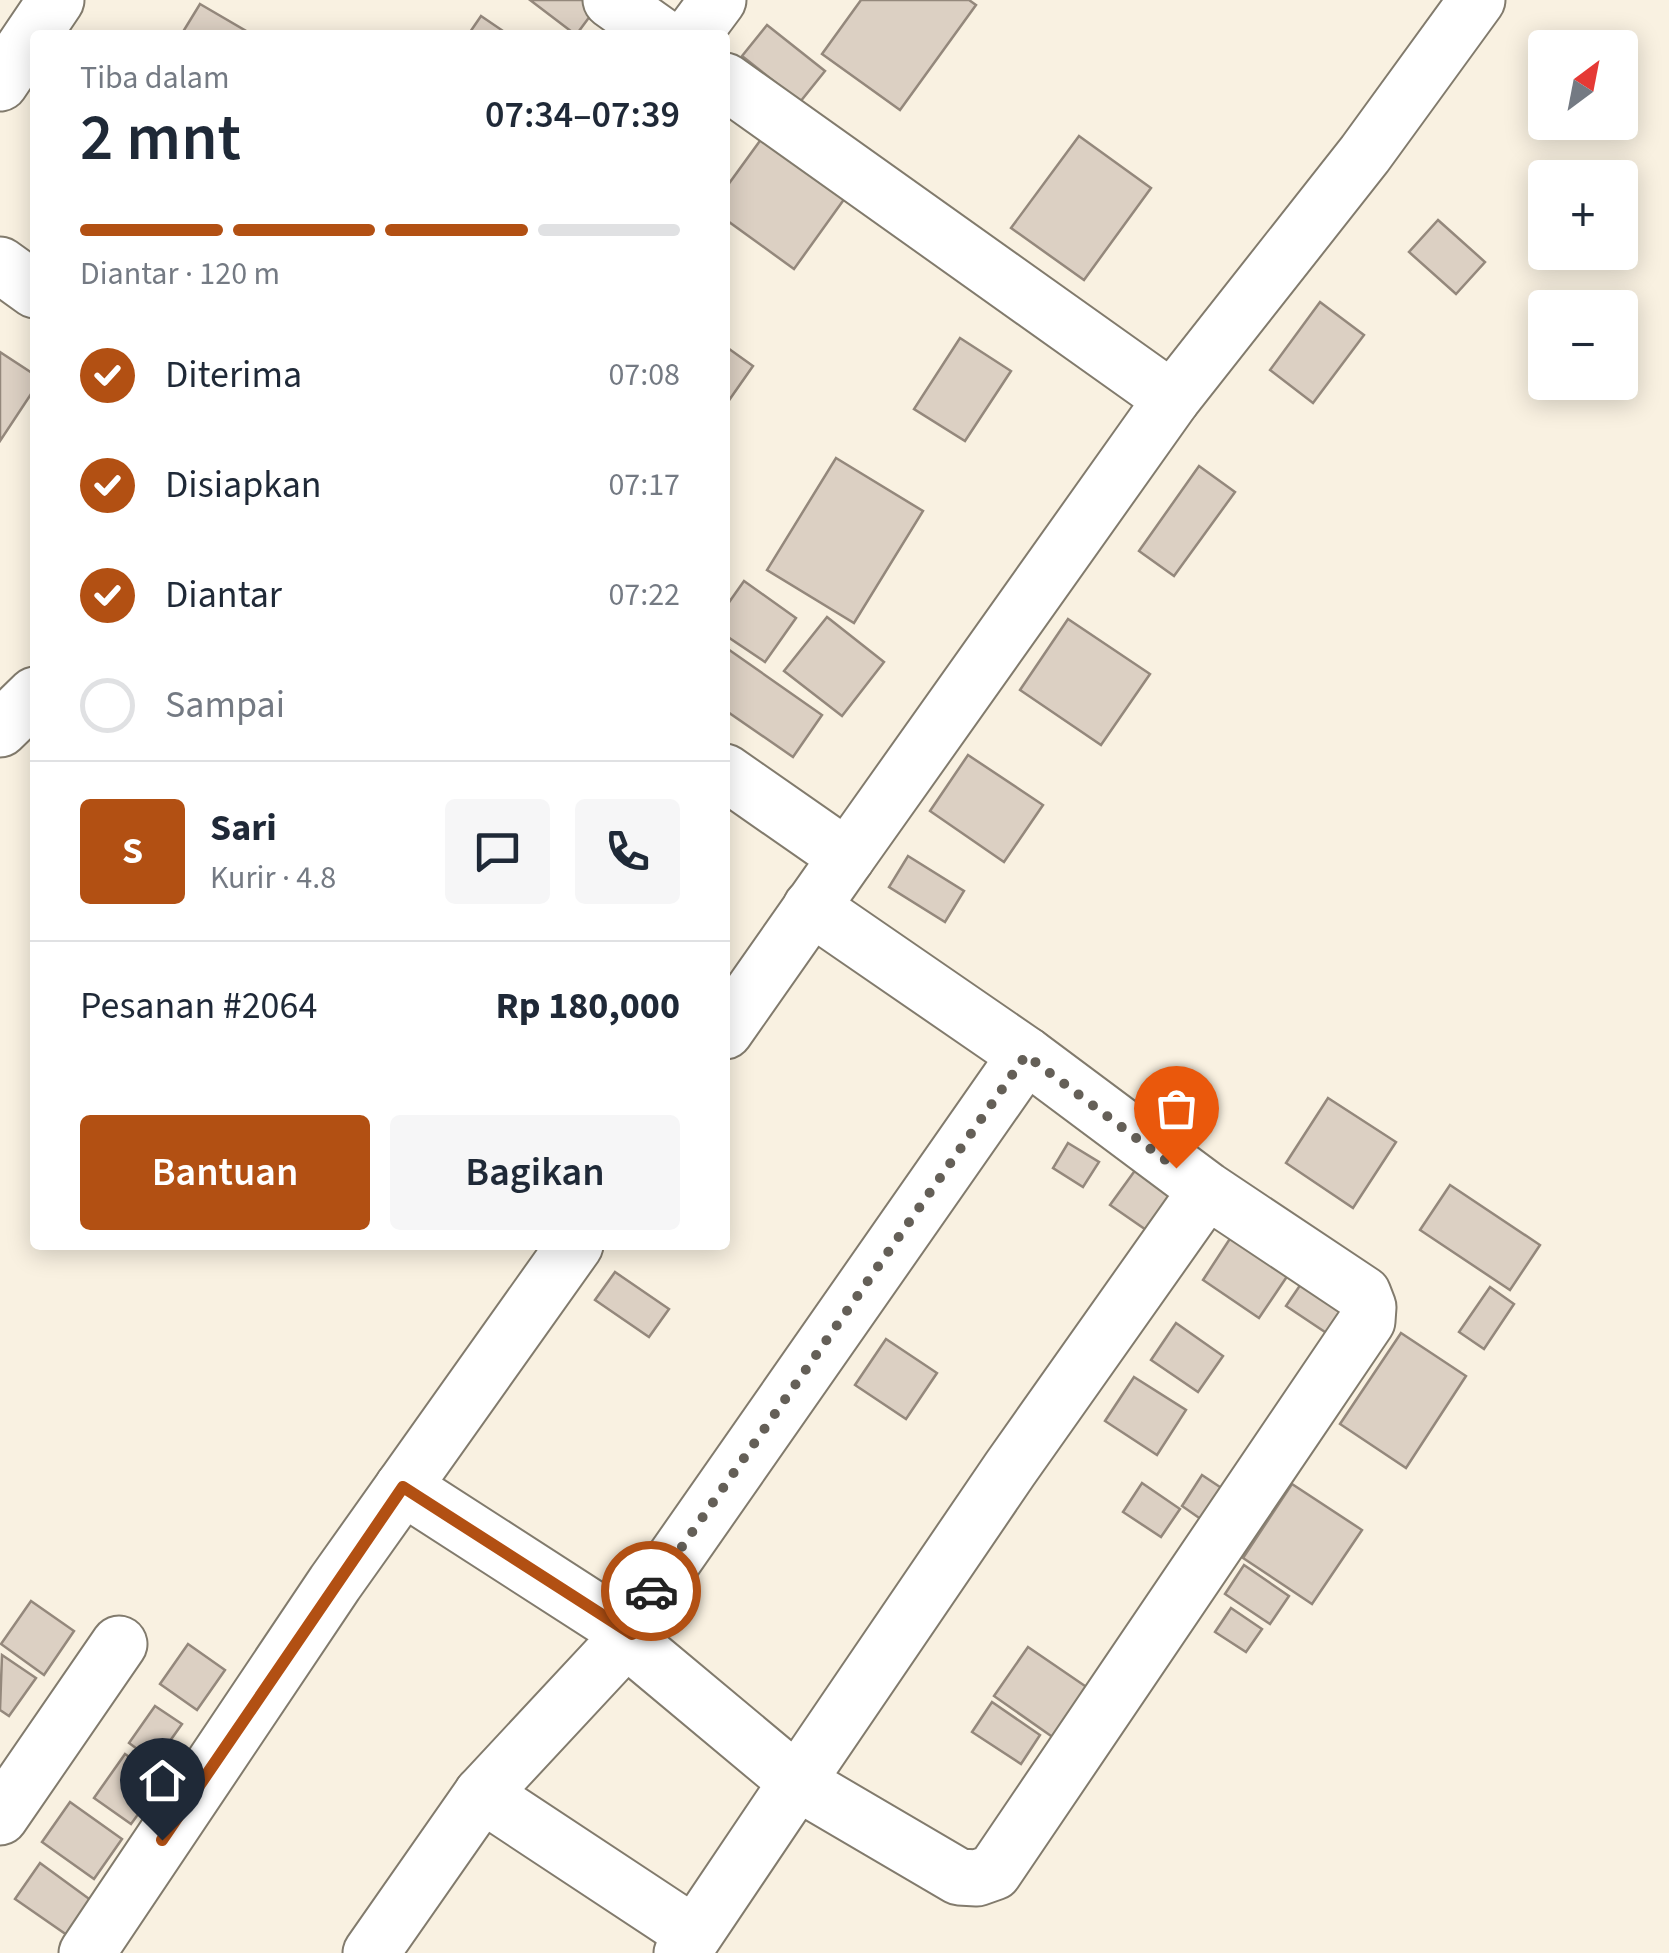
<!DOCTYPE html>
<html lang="id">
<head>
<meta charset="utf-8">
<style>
  :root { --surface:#fff; --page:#f6f6f7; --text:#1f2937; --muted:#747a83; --line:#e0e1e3; --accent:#b25013 }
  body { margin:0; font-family:"Source Sans 3",sans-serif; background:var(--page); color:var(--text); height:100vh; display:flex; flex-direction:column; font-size:38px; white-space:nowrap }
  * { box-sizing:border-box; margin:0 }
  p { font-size:32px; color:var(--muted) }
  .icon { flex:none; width:55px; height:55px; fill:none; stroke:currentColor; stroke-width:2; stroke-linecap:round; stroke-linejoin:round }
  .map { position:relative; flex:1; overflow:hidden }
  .panel { position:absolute; left:30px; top:30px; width:700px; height:1220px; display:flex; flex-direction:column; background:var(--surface); border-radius:10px; box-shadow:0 5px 25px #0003 }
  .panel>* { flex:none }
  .needle { width:65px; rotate:32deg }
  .fabs { position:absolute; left:1528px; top:30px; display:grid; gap:20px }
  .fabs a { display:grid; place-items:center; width:110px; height:110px; border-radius:10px; background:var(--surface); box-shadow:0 5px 25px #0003; font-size:50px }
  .pin { position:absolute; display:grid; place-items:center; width:85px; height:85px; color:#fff; margin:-102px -42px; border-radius:50% 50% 50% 0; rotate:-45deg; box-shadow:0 0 10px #0007 }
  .pin .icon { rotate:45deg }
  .courier { position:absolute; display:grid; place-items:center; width:100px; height:100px; margin:-50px; border:8px solid #b25013; border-radius:50%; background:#fff; color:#222; box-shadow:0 2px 12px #0007 }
  .overview em { font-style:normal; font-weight:600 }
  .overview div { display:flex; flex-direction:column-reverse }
  .overview { display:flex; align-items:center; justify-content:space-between; height:170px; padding:0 50px }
  h1 { font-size:65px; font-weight:600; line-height:75px }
  .bar { display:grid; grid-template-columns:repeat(4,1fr); gap:15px 10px; align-content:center; height:120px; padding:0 50px }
  .bar i { height:12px; border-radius:8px; background:var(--line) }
  .bar .current { background:var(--accent) }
  .bar p { grid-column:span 4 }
  .line { display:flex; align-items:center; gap:25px; padding:0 50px; border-top:2px solid var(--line) }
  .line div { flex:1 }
  .round { display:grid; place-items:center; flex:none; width:105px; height:105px; border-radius:10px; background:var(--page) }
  ol { padding:0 50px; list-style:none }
  li { display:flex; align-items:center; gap:30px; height:110px }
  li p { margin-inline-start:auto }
  li .icon { padding:10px; border-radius:50%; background:var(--accent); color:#fff; stroke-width:4 }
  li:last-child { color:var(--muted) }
  li i { width:55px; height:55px; border:5px solid var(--line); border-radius:50% }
  .action { display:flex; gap:20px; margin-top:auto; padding:20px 50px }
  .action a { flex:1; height:115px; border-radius:10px; background:var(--accent); color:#fff; font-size:40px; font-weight:600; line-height:115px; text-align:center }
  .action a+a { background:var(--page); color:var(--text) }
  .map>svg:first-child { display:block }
  .building { fill:#dcd0c3; stroke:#94887c; stroke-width:2.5 }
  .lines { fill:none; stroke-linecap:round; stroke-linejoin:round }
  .minor-casing { stroke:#827b6d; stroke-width:59 }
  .minor { stroke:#fff; stroke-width:55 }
  .done { stroke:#645f57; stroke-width:10; stroke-dasharray:0 18 }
  .route { stroke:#b25013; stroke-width:12 }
</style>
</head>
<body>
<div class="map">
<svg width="1669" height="1953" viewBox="0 0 1669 1953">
  <rect width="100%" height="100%" fill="#f9f1e1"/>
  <g class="building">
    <polygon points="530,0 593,0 599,4 576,35"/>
    <polygon points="861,0 969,0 976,5 900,110 822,54"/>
    <polygon points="200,4 253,35 181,35"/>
    <polygon points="481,16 509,35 468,35"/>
    <polygon points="767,25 825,71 800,102 742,56"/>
    <polygon points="1079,136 1151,188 1084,280 1011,228"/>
    <polygon points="762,138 845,198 794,269 725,219 725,189"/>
    <polygon points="1438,220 1485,262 1456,294 1409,252"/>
    <polygon points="1320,302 1364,335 1313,403 1270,370"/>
    <polygon points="960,338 1011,371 965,441 914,409"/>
    <polygon points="725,346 753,366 725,406"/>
    <polygon points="0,352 35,375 35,388 0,441"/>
    <polygon points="836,458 923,511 854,623 767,570"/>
    <polygon points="1199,466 1235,492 1174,576 1139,551"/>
    <polygon points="744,581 796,618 765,662 725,635 725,608"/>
    <polygon points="827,617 884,662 842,716 784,671"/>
    <polygon points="1068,619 1150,674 1101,745 1020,690"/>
    <polygon points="725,647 822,715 793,757 725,710"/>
    <polygon points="968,755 1043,805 1004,862 930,811"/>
    <polygon points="908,856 964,891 945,922 889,887"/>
    <polygon points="1328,1098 1396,1142 1353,1208 1286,1163"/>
    <polygon points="1068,1143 1099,1162 1083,1187 1053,1168"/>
    <polygon points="1139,1165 1180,1194 1152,1234 1110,1205"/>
    <polygon points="1450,1185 1540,1245 1510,1290 1420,1230"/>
    <polygon points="1233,1234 1290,1272 1259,1318 1203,1280"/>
    <polygon points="615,1272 669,1309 649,1337 595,1300"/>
    <polygon points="1303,1281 1345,1309 1328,1334 1286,1306"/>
    <polygon points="1490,1287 1514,1304 1484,1349 1459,1332"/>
    <polygon points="1176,1323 1223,1356 1198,1392 1151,1360"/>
    <polygon points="1401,1333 1466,1376 1406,1468 1340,1424"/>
    <polygon points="886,1339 937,1373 906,1419 855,1385"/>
    <polygon points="1134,1377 1186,1410 1157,1455 1105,1421"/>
    <polygon points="1202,1475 1226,1491 1205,1522 1182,1506"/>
    <polygon points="1142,1483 1180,1509 1161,1537 1123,1512"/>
    <polygon points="1292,1484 1362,1530 1312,1604 1243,1558"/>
    <polygon points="1244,1565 1289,1596 1270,1624 1225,1594"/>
    <polygon points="31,1601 74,1631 44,1675 1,1644"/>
    <polygon points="1231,1608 1262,1629 1246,1652 1215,1632"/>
    <polygon points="188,1644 225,1670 197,1710 160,1684"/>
    <polygon points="1028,1647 1088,1688 1054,1738 994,1696"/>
    <polygon points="2,1655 36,1678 9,1716 0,1710"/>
    <polygon points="992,1702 1040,1735 1021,1764 972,1732"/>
    <polygon points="155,1706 182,1724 155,1762 129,1743"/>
    <polygon points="125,1754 163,1780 131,1824 94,1798"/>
    <polygon points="70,1802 122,1839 94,1879 42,1842"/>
    <polygon points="40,1863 92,1901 67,1935 15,1899"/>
  </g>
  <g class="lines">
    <g class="minor-casing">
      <g id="minor">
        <polyline points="611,0 660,35"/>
        <polyline points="692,35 718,0"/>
        <polyline points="725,81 1172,399"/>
        <polyline points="0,83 56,0"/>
        <polyline points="0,265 35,290"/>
        <polyline points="0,729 35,695"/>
        <polyline points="725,772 847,857 725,1031"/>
        <polyline points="847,857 1172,399 1365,154 1477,0"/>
        <polyline points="811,907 1026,1055 1207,1190 1363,1294 1368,1307 1367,1321 994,1872 977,1878 959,1877 797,1782 1010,1469 1207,1190"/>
        <polyline points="482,1794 694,1934"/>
        <polyline points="0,1817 119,1644"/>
        <polyline points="87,1953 335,1583 575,1245"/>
        <polyline points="371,1953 482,1794 631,1634 403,1487"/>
        <polyline points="682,1953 797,1782 645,1655 631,1634 638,1611 1026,1055"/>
      </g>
    </g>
    <use href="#minor" class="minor"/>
  </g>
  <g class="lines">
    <polyline class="done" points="651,1591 1026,1055 1176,1168"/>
    <polyline class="route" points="162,1840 403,1487 632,1634 638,1610 651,1591"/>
  </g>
</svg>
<div class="fabs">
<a><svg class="needle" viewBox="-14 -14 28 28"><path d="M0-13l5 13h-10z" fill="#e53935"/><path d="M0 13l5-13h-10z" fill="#747a83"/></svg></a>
<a>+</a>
<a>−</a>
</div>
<div class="pin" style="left:1176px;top:1168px;background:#ea580c"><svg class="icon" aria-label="bag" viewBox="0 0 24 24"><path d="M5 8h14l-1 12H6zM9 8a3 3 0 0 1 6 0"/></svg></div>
<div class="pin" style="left:162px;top:1840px;background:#1f2937"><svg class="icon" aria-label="home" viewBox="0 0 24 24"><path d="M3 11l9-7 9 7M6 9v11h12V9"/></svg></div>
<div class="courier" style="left:651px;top:1591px"><svg class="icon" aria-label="car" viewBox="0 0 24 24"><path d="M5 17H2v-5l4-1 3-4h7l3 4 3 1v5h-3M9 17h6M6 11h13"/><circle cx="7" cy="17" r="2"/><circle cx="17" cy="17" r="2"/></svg></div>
<section class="panel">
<div class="overview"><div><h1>2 mnt</h1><p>Tiba dalam</p></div><em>07:34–07:39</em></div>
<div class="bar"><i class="current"></i><i class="current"></i><i class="current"></i><i></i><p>Diantar · 120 m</p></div>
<ol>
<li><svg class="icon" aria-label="check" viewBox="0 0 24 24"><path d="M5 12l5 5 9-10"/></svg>Diterima<p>07:08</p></li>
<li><svg class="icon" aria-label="check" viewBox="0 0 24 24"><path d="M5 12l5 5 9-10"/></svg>Disiapkan<p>07:17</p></li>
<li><svg class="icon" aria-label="check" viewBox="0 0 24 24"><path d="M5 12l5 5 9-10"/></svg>Diantar<p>07:22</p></li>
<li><i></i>Sampai</li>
</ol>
<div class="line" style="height:180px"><b class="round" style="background:var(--accent);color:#fff">S</b><div><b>Sari</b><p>Kurir · 4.8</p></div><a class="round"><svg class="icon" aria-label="chat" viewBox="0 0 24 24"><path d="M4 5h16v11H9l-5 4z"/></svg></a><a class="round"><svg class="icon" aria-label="phone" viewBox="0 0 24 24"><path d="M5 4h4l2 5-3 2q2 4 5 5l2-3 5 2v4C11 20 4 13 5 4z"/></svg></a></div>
<div class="line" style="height:130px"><div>Pesanan #2064</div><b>Rp 180,000</b></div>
<div class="action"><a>Bantuan</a><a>Bagikan</a></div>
</section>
</div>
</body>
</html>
